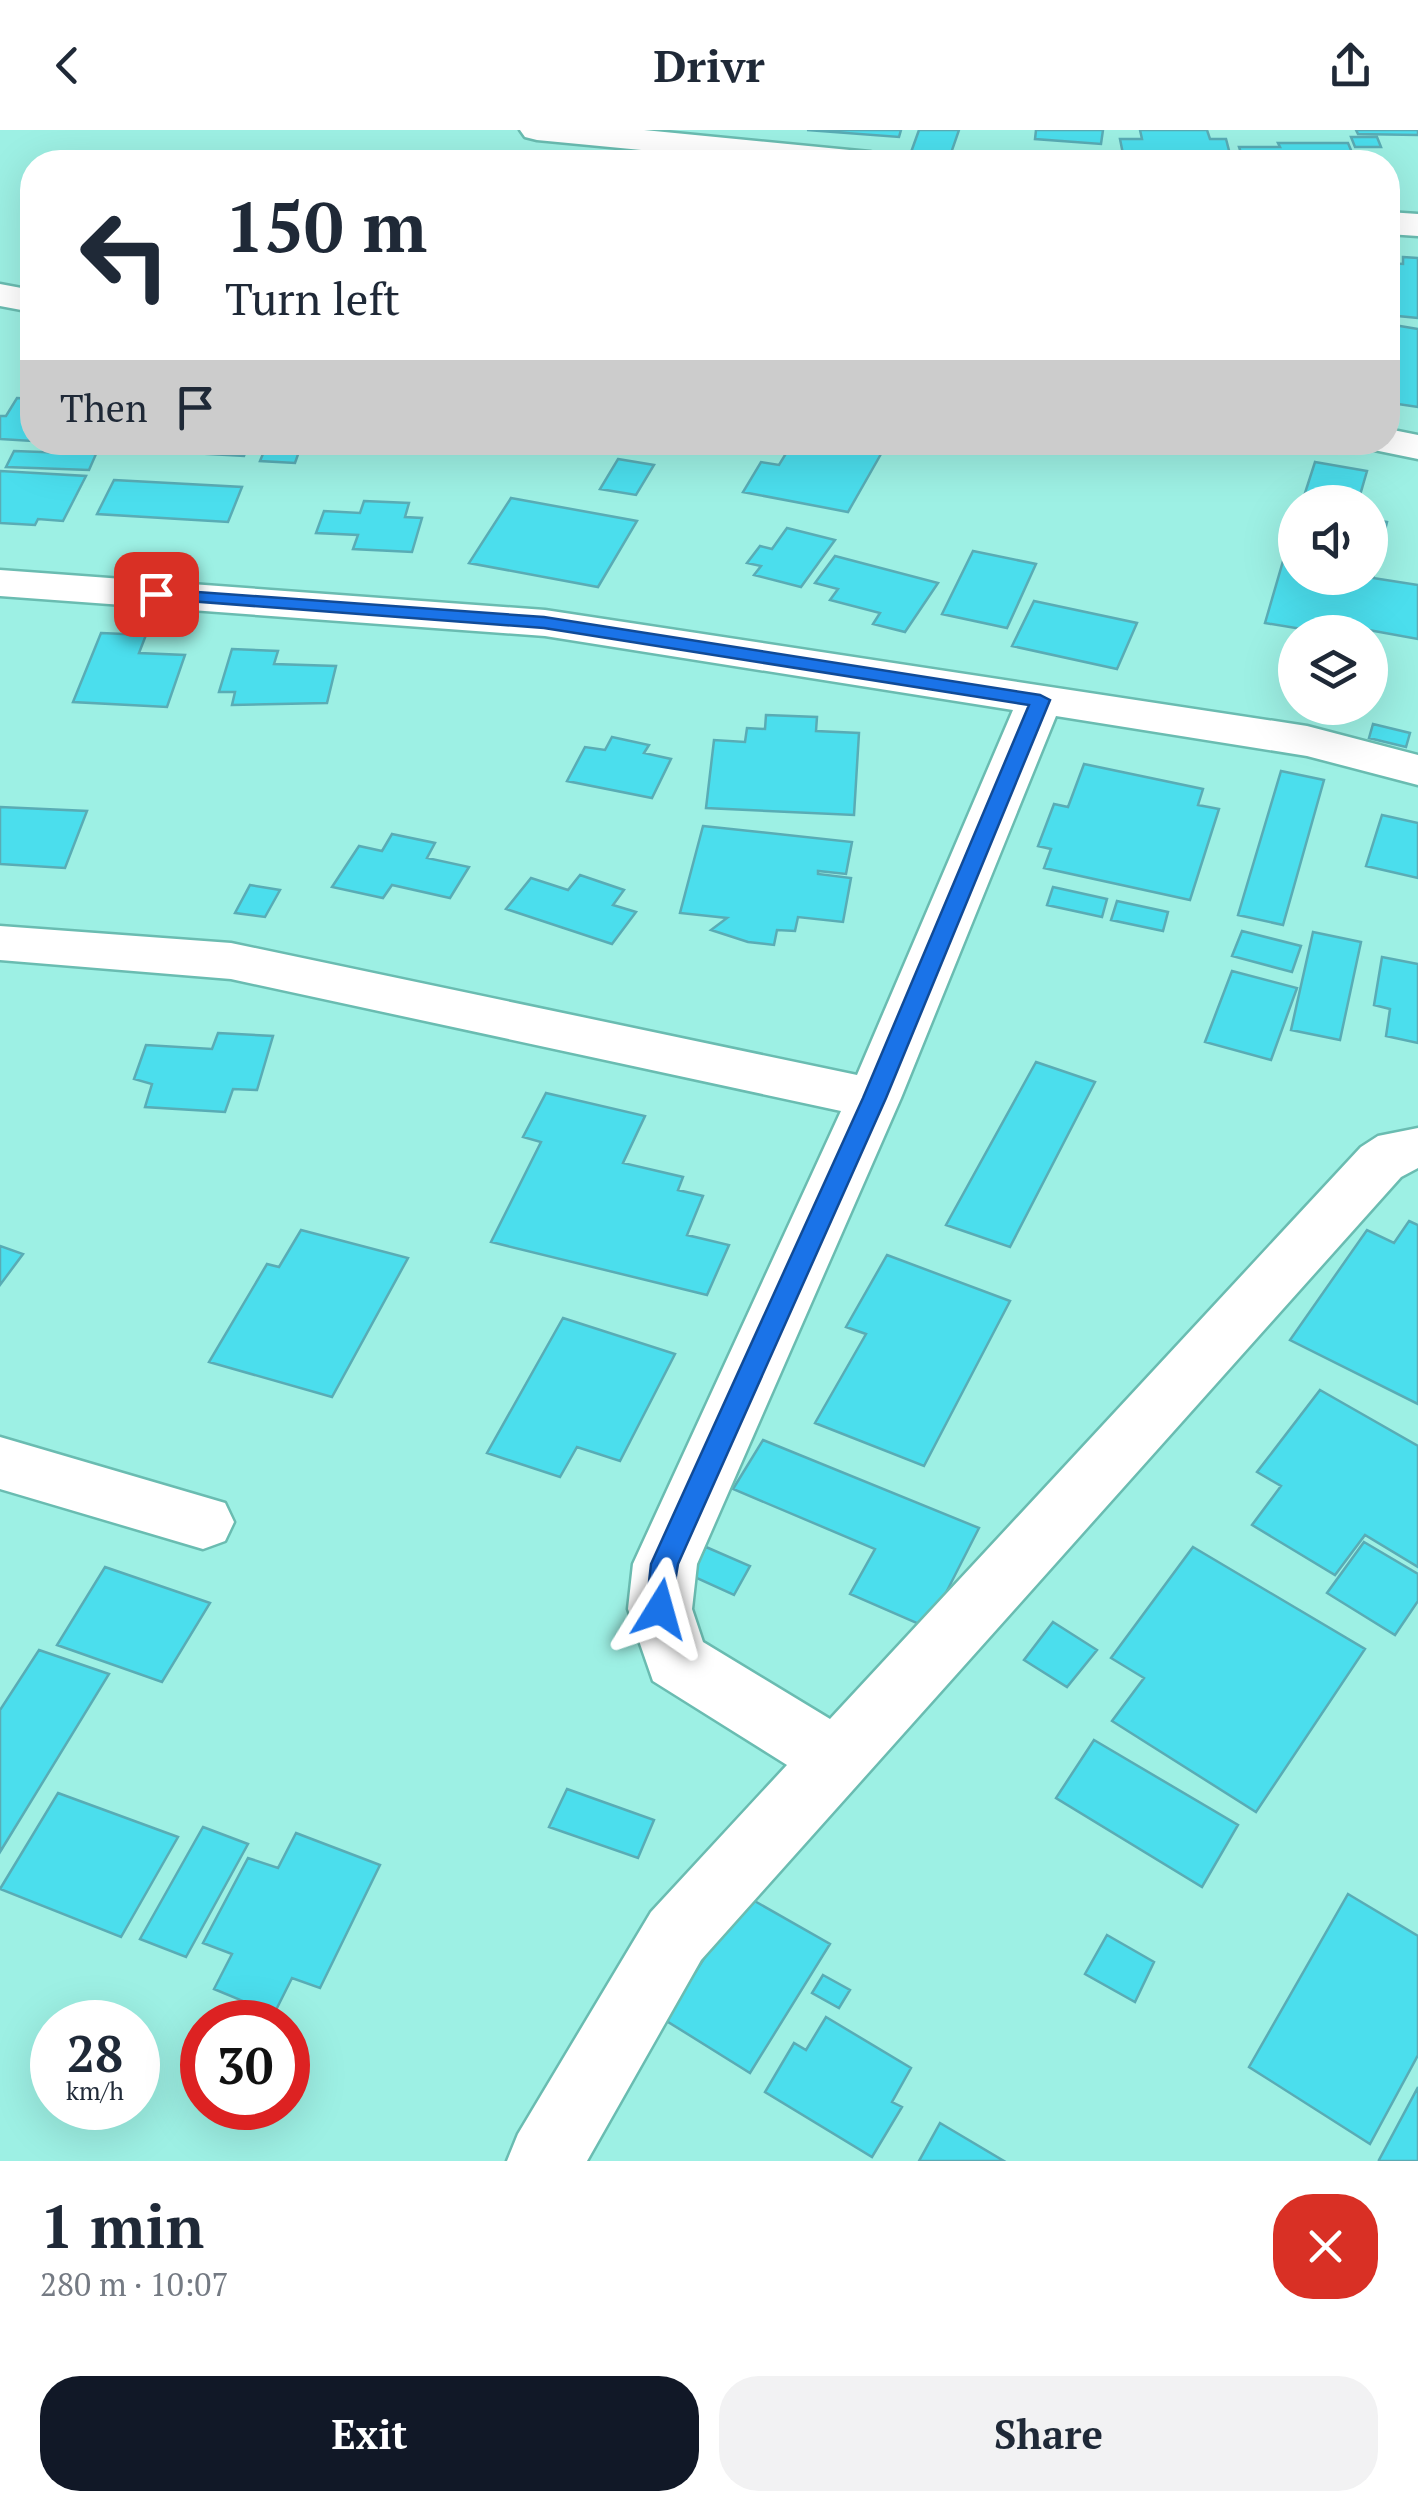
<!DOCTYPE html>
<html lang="en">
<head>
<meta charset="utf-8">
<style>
	:root { --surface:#fff; --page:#f2f2f3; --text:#1f2937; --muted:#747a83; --accent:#111827 }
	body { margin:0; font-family:"PT Serif",serif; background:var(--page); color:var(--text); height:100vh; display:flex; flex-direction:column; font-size:38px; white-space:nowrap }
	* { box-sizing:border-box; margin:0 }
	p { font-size:32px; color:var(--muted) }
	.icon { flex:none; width:55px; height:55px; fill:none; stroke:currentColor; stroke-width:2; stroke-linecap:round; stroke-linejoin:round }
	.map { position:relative; height:2031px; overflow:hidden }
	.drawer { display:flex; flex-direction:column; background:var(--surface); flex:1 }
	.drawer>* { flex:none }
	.banner { position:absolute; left:20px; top:20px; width:1380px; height:305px; border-radius:40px; box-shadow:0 10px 40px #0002; background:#fff; color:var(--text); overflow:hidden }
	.fabs { position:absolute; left:1278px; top:355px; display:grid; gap:20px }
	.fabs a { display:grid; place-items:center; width:110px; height:110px; border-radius:50%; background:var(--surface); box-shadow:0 10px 40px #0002; font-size:50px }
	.speed { position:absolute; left:30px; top:1870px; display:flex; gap:20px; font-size:50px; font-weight:700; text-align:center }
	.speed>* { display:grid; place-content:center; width:130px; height:130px; border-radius:50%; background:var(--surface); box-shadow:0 10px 40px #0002; line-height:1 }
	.speed small { font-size:25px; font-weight:400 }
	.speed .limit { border:15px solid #d22; background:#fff; color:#111 }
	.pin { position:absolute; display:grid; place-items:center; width:85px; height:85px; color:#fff; margin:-42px; border-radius:20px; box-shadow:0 5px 15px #0006 }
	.me { position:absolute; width:110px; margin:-55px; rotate:8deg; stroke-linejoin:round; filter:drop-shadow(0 0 8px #0008) }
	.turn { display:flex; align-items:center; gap:35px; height:210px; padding:0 40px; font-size:45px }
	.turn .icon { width:130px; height:130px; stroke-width:2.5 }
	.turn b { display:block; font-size:70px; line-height:85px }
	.then { display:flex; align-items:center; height:95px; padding:0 40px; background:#0003; gap:20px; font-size:38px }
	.round { display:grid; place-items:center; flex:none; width:105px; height:105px; border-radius:40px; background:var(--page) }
	.overview { display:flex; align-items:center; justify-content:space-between; height:170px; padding:0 40px }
	h1 { font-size:60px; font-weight:700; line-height:75px }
	.button { display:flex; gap:20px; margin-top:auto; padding:20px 40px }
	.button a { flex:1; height:115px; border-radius:40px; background:var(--accent); color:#fff; font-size:40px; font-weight:700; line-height:115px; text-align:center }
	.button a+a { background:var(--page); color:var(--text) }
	header { display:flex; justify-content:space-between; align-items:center; height:130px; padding:0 40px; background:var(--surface); font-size:45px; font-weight:700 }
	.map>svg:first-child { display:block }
	.building { fill:#4bdeed; stroke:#59acb5; stroke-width:2.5 }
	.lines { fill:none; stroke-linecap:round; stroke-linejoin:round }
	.minor-casing { stroke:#6abcb1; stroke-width:5 }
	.minor { fill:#fff; fill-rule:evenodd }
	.route { fill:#1a73e8; stroke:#114b97; stroke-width:2.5 }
</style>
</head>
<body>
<header><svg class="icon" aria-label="back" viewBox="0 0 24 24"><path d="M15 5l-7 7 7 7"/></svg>Drivr<svg class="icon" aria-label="share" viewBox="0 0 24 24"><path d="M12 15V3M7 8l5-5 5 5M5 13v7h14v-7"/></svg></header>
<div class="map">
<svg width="1418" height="2031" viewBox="0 0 1418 2031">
	<rect width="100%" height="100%" fill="#9df0e4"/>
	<path class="building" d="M807 0H901L899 7Z
		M919 0H959L949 29 910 25Z
		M1036 0H1103L1101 14 1035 9Z
		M1140 0H1207L1210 9H1226L1232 32 1124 29 1120 9H1142Z
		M1356 0H1418V5L1358 4Z
		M1351 7H1377L1381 17H1355Z
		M1278 13H1348L1356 32H1244L1239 17H1280Z
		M1403 127 1418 128V188L1388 185V133L1403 134Z
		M1388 194 1418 199V277L1391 273 1393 264 1388 263Z
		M17 268 32 269V311L0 309V286H6Z
		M124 312H249L244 326 121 319Z
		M793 312H855L852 318 881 324 848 382 743 362 761 332 779 335Z
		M267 314 301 316 295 333 260 331Z
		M14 321 96 324 89 340 6 337Z
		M618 329 654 335 636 365 600 359Z
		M1315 332 1367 341 1358 372 1305 363Z
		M0 341 86 346 63 391 38 389 35 395 0 393Z
		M114 350 242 357 228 392 97 384Z
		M511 368 637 391 598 457 469 433Z
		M364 371 409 373 405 387 422 388 412 422 353 419 358 405 316 403 324 381 360 383Z
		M1370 389 1387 392 1373 448 1418 455V509L1341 495 1339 502H1320L1265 493 1295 390V448H1370Z
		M787 398 835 410 801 457 754 445 761 436 747 433 760 416 772 419Z
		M973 421 1036 434 1007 498 942 484Z
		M835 426 938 453 905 502 873 494 880 483 830 470 838 459 815 453Z
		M1034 471 1137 493 1117 539 1012 516Z
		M101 503 146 505 139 523 185 525 167 577 73 572Z
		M232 519 278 521 274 534 336 536 327 573 232 575 235 562H219Z
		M766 585 817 587 816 601 859 603 854 685 706 678 714 610 745 612 747 598 765 599Z
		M1373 594 1410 603 1406 617 1369 608Z
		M612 607 649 615 644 623 671 629 652 668 567 651 585 617 605 620Z
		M1084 634 1203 659 1198 675 1219 679 1190 770 1044 738 1051 719 1038 716 1054 674 1068 677Z
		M1281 641 1324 650 1283 795 1238 785Z
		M0 677 87 681 65 738 0 734Z
		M1382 685 1418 693V748L1366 736Z
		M703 696 852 712 846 744 818 741V744L851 748 843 792 798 787 795 801 777 800 774 815 748 812 711 800 727 788 680 783Z
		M392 704 435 713 427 728 469 737 450 768 392 755 383 768 332 757 359 716 382 721Z
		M580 745 624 760 613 775 636 782 612 814 506 779 531 748 568 760Z
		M250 755 280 760 265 787 235 783Z
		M1053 757 1107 769 1102 787 1047 775Z
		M1117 771 1168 782 1163 801 1111 790Z
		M1242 801 1301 816 1292 842 1232 826Z
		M1313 802 1361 812 1340 910 1291 900Z
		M1382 827 1418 834V913L1386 906 1390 879 1374 875Z
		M1232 841 1297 858 1271 930 1205 912Z
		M218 903 273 906 257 960 233 959 225 982 145 977 152 954 134 949 146 915 212 919Z
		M1036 932 1095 952 1010 1117 946 1095Z
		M546 963 645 986 623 1033 683 1047 678 1060 703 1066 687 1105 729 1115 707 1165 491 1112 541 1012 523 1007Z
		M1409 1091 1418 1095V1274L1290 1210 1367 1100 1394 1113Z
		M301 1100 408 1128 332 1267 209 1232 267 1134 279 1137Z
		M0 1116 23 1124 0 1155Z
		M887 1125 1010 1171 924 1336 815 1293 866 1204 846 1197Z
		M563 1188 675 1224 620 1331 577 1317 560 1347 487 1323Z
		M1320 1260 1418 1316V1437L1365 1405 1335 1445 1252 1395 1281 1356 1257 1342Z
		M763 1310 979 1398 928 1498 850 1464 875 1419 733 1359Z
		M1364 1412 1418 1444V1471L1395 1505 1327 1463Z
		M706 1417 750 1436 734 1465 690 1445Z
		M1193 1417 1365 1519 1256 1682 1112 1591 1144 1548 1111 1528Z
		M105 1437 210 1473 162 1552 57 1515Z
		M1053 1492 1097 1520 1067 1557 1024 1530Z
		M39 1520 109 1544 0 1722V1580Z
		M1094 1610 1238 1695 1202 1757 1056 1668Z
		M567 1659 654 1690 638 1728 549 1697Z
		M58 1663 178 1707 121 1807 0 1759Z
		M203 1697 248 1714 186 1827 140 1809Z
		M296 1703 380 1735 320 1858 292 1848 274 1884 214 1859 232 1824 203 1813 248 1728 278 1738Z
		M1348 1764 1418 1806V1925L1370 2014 1249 1937Z
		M744 1765 830 1814 750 1943 665 1890Z
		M1107 1805 1154 1832 1135 1872 1085 1844Z
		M823 1845 850 1860 839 1878 812 1863Z
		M826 1887 911 1938 892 1972 902 1977 872 2027 765 1962 794 1913 806 1920Z
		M1418 1957V2031H1381L1379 2030Z
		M940 1993 1004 2031H919Z"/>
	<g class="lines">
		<g class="minor-casing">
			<path id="minor" d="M520 0H644L870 22 882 25 887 32H767L537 10 525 7Z
				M1388 82 1418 84V106L1388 104Z
				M0 154 32 160V182L0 176Z
				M1388 299 1418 305V329L1374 320 1369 312H1388Z
				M0 440 545 480 1307 596 1418 625V655L1307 626 1056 586 901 968 697 1434 692 1479 703 1512 830 1589 1361 1017 1378 1006 1418 998V1038L1401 1047 701 1830 587 2031H507L518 2004 651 1782 787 1635 653 1551 628 1479 633 1434 841 981 231 849 0 830V796L231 813 857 945 1013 580 545 506 0 466Z
				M0 1307 225 1373 234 1392 225 1411 203 1419 0 1359Z"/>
		</g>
		<use href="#minor" class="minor"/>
	</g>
	<path class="route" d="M156 459 544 487 1040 565 1050 570 886 968 678 1434 669 1487 660 1490 650 1487 646 1479 651 1434 863 968 1029 575 544 498 149 468 146 464Z"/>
</svg>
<div class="fabs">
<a><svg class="icon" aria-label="sound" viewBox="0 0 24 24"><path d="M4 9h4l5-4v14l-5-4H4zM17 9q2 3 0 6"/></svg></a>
<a><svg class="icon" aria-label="layers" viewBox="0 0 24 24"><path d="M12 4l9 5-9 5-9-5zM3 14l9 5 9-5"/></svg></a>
</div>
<div class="speed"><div>28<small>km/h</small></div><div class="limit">30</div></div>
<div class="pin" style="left:156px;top:464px;background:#d93025"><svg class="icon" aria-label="arrive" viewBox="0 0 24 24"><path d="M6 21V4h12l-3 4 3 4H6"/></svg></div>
<svg class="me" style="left:660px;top:1479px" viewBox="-20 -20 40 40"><path d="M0-17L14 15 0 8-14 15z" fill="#1a73e8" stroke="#fff" stroke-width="4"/></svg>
<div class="banner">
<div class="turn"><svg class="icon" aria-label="left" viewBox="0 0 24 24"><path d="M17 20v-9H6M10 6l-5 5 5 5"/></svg><div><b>150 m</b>Turn left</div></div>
<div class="then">Then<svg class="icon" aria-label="arrive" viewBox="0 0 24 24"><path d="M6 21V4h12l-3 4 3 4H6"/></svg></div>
</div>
</div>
<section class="drawer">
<div class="overview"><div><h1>1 min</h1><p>280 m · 10:07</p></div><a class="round" style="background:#d93025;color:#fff"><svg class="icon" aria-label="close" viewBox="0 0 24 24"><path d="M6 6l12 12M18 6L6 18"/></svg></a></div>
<div class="button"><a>Exit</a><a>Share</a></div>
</section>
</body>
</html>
